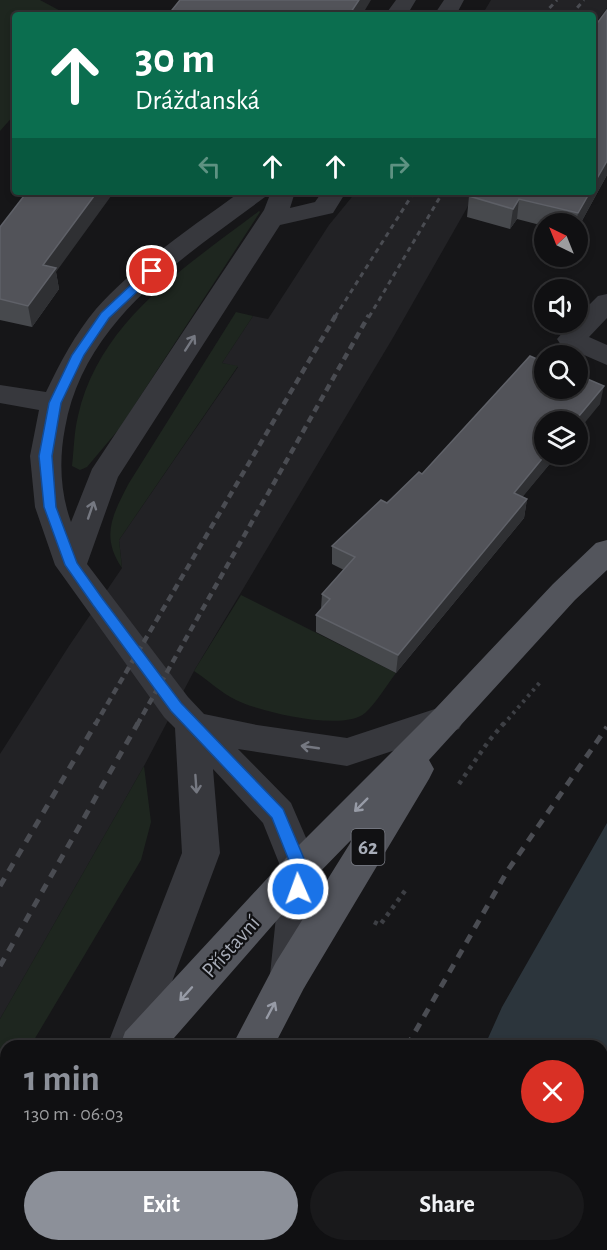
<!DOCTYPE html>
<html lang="en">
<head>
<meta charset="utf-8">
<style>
	:root { --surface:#101012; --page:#19191b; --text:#f1f3f6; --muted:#9c9d9f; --line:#303032; --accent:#8c9099 }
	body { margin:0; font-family:"Alegreya Sans",sans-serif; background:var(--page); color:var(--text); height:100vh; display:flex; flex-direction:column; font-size:22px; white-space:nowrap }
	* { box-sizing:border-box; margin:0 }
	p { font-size:20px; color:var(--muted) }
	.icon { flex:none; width:33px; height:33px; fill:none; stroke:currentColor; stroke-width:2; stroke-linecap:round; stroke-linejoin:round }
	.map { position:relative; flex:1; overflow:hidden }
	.panel { position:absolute; left:0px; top:1040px; width:608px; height:212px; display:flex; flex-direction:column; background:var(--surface); border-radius:18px 18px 0 0; box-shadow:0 3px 9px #0003,0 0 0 2px var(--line) }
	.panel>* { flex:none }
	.top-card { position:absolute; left:12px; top:12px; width:584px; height:183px; border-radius:6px; box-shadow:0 3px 9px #0003,0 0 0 2px var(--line); background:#0b6e4f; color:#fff; overflow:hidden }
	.needle { width:39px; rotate:317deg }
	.fabs { position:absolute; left:534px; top:213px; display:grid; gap:12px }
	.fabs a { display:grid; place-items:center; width:54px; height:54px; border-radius:50%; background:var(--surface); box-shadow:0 3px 9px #0003,0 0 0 2px var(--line); font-size:30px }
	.pin { position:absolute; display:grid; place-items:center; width:51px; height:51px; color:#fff; margin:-26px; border:3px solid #fff; border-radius:50%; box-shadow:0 2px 6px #0007 }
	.me { position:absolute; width:66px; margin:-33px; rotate:358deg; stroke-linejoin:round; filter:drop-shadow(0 0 4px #0008) }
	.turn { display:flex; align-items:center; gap:21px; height:126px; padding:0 24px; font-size:27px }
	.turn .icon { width:78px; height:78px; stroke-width:2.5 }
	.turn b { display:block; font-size:42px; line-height:51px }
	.lanes { display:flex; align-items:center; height:57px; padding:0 24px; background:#0003; justify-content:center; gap:30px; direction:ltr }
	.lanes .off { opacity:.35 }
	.round { display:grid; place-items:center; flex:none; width:63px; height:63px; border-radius:32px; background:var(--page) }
	.head { display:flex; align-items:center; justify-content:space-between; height:102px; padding:0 24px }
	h1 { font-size:36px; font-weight:700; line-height:45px; color:var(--accent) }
	.action { display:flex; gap:12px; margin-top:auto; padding:12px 24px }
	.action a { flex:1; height:69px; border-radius:36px; background:var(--accent); color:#fff; font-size:24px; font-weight:700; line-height:69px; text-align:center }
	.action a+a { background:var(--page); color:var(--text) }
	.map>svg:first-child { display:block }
	.built { fill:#222225 }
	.green { fill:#1e261f }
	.water { fill:#2c353c }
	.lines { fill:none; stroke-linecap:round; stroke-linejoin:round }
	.path-far1 { stroke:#3d3f44; stroke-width:4; stroke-dasharray:3 4.5; stroke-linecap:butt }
	.path { stroke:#3d3f44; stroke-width:4.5; stroke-dasharray:4 5; stroke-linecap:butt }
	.minor { fill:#37383d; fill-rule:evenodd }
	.major { fill:#53555c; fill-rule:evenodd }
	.rail-far2 { stroke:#4a4c52; stroke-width:3; stroke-dasharray:5 4.5; stroke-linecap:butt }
	.rail-far1 { stroke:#4a4c52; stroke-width:4.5; stroke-dasharray:7 5; stroke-linecap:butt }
	.rail { stroke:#4a4c52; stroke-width:5; stroke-dasharray:9 8; stroke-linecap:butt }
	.wall { fill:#47494d }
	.shaded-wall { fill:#2f3033 }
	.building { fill:#525359; stroke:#5f6168; stroke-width:1.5 }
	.oneway { stroke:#757881 }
	.oneway2 { stroke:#979ba6 }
	.route { fill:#1a73e8; stroke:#114b97; stroke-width:1.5 }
	.labels { text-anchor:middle; stroke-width:4.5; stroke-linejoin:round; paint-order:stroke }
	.shield { fill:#111113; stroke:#7b7e86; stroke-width:1.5 }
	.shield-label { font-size:21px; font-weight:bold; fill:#a8adb8 }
	.street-label { font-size:22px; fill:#a8adb8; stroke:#111113 }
</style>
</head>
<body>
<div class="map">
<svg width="607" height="1250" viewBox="0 0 607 1250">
	<rect width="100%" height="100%" fill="#161618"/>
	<path class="built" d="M491 0H607V8L593 26 592 15H482Z
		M356 192H476L394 336 194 671 144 766 0 1019V754L69 646 122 568 119 540 238 367 222 363 253 316 268 319 329 225Z"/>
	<path class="green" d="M0 0H40L68 15H15V114L0 131Z
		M259 211 260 212 119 429 87 467 80 470 72 466C74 449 74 432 78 416 99 321 187 266 259 211Z
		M236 312 253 316 222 363 238 366 119 540 122 568C100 536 113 514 129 483Z
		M241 595 396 673C386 686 377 702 365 713 344 732 260 712 236 700 221 693 208 680 194 671Z
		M144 766 151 822 141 860 31 1045 6 1046V1087L0 1097V1019Z"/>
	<path class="water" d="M607 823V1250H395L398 1245H602V1046L485 1045 502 1007Z"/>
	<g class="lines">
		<path class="path-far1" d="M503 725 542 680"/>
		<path class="path" d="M459 784 488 742 504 723
			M374 922 380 925 407 888"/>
		<path class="minor" d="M396 0H416L407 15H385Z
			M444 0H464L456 15H434Z
			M240 192H268L265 197C183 258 84 320 65 428 59 459 60 492 71 522L92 469 264 210 271 192H295L290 208 315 202 322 192H346L333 213 280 225 118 477 87 564 188 697 204 714 257 725 347 738 447 705 459 709 464 719 459 729 347 766 238 749 291 803 319 868 310 975 304 988 290 993 276 988 270 975 281 868 263 823 213 769 220 853 148 1046H107L182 853 175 728 164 717 55 565 35 507 30 456 39 410 0 403V385L46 392C60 363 75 334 96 309 137 263 191 228 240 192Z
			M607 294V318L589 337 607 345V365L561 345 557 339 572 322H578V316L598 296Z"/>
		<path class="major" d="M607 540V570L575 600 429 760 434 769 429 779 304 988 274 1046H232L276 962 354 837 313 879 167 1046H120L125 1032 287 857 435 709 553 584 596 543Z
			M6 1228V1245H40L39 1250H0L2 1229Z
			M125 1245H169L168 1250H122Z"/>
		<path class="rail-far2" d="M543 15 557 0
			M571 15 584 0
			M335 317 414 192
			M369 317 443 192"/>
		<path class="rail-far1" d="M95 725 336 315
			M137 725 369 315"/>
		<path class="rail" d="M0 886 96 723
			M0 966 138 723
			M407 1046 508 870 607 727
			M311 1250 313 1245"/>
	</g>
	<path class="wall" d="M607 10V175L578 228V224H544V226L517 219 510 229 467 217 469 196Z
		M0 227 56 272 59 289 32 327 0 320Z
		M600 404 544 454H558L522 497 527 499 524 518 396 673 316 632V615L321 609 322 594 344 570 332 564V546L422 474Z"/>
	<path class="shaded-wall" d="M359 0H371L362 15H349Z
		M607 161V175L578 228V224H576L578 213 590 192H592V187Z
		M97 192H114L56 272 59 289 32 327 28 306 43 265Z
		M519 199 517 219 510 229 513 209Z
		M604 386 600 404 578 431V422H574Z
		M546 454H558L511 511 514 493Z
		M527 499 524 518 396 673 398 655Z"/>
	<path class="building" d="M180 0H359L349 15H168Z
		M607 10V161L592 187V30Z
		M27 192H97L43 265 56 268 28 306 0 299V227Z
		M472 192H590L578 213 519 199 513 209 469 196Z
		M530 356 544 362V388H578V375L604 386 574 422H544V454H546L514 493 527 499 398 655 316 615 330 599 322 594 355 557 332 546 381 500 387 503 419 472 422 474Z"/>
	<defs><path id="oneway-shaft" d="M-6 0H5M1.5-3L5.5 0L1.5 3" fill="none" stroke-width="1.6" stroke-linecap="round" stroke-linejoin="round" transform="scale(1.5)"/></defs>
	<g class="oneway">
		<use href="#oneway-shaft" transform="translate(190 343) rotate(-57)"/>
		<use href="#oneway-shaft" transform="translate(91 510) rotate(-71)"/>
		<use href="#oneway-shaft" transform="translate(310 747) rotate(-172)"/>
		<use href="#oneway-shaft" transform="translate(196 784) rotate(86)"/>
	</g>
	<g class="oneway2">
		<use href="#oneway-shaft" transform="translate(361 805) rotate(135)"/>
		<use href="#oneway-shaft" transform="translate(186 994) rotate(132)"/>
		<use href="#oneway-shaft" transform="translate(271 1010) rotate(-62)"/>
	</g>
	<path class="route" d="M152 268 157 271 156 274 109 318 84 355 61 403 52 456 56 507 77 563 102 598 181 703 283 809 308 868 303 894 298 896 292 894 290 889 292 868 272 818 171 711 93 605 65 565 44 507 39 456 49 403 72 355 101 313 148 269Z"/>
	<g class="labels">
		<rect class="shield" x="351.5" y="829" width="33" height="36" rx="4.5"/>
		<g class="shield-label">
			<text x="368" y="854">62</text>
		</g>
		<g class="street-label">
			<text transform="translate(230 946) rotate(-48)" y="8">Přístavní</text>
		</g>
	</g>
</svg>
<div class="fabs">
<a><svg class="needle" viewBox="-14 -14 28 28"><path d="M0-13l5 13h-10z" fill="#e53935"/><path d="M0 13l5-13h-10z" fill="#9c9d9f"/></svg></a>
<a><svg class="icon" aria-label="sound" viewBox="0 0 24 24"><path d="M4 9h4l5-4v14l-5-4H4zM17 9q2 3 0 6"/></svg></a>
<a><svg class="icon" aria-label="search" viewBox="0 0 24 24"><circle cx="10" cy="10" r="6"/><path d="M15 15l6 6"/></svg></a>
<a><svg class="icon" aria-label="layers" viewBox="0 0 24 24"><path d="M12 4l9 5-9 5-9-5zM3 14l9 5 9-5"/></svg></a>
</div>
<div class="pin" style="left:152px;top:271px;background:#d93025"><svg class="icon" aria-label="arrive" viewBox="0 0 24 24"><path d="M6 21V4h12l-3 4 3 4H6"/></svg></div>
<svg class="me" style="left:298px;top:889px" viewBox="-20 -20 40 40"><circle r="17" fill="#1a73e8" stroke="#fff" stroke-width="3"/><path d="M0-11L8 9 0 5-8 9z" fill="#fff"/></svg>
<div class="top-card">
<div class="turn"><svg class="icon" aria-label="ahead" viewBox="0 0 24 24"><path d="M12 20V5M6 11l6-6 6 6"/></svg><div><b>30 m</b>Drážďanská</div></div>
<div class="lanes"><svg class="icon off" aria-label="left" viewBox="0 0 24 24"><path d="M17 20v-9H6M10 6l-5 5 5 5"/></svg><svg class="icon" aria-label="ahead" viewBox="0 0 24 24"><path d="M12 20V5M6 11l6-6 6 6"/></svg><svg class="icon" aria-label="ahead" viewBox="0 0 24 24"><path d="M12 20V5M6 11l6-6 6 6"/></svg><svg class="icon off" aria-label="right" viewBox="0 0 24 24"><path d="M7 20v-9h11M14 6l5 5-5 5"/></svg></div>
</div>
<section class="panel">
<div class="head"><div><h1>1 min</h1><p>130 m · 06:03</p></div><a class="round" style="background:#d93025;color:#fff"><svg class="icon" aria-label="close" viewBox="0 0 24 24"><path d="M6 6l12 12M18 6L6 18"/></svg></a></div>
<div class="action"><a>Exit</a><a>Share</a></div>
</section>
</div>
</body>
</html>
